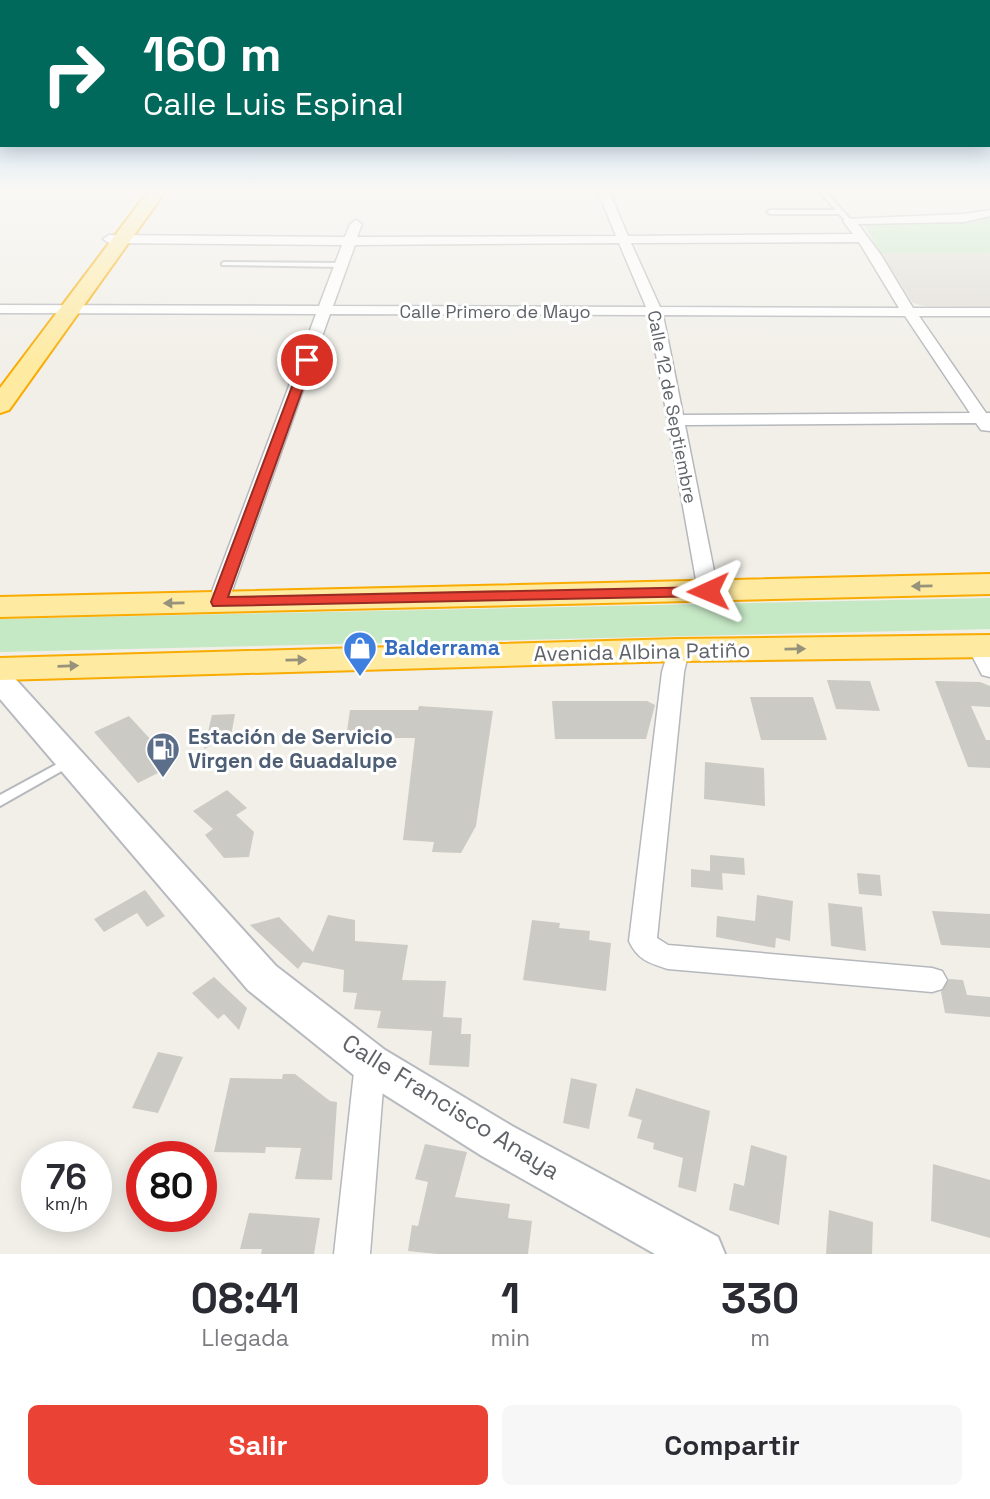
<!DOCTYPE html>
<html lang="es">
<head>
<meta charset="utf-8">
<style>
	:root { --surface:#fff; --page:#f7f7f7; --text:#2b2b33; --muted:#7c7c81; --accent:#ea4335 }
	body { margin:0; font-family:"Space Grotesk",sans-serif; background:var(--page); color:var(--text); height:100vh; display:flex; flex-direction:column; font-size:26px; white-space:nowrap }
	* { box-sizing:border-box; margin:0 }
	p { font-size:23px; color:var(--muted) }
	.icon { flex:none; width:38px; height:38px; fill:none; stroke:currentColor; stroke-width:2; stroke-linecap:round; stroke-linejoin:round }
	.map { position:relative; height:1254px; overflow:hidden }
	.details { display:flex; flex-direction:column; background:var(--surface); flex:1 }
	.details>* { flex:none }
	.guide { position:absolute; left:0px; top:0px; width:990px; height:147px; box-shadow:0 4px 18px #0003; background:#00695c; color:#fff; overflow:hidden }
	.speed { position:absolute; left:21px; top:1141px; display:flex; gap:14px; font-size:35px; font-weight:700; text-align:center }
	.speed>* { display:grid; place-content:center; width:91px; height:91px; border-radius:50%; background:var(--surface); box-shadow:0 4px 18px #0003; line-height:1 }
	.speed small { font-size:18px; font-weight:400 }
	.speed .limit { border:10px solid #d22; background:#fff; color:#111 }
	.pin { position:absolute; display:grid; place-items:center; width:60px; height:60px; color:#fff; margin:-30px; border:4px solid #fff; border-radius:50%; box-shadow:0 2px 7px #0007 }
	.me { position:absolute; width:77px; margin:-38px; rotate:269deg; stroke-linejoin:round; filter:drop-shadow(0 0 5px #0008) }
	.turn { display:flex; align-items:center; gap:24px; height:147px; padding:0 28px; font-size:32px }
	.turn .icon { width:91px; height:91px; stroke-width:2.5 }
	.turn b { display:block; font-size:49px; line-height:60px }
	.eta { display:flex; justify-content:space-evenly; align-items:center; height:119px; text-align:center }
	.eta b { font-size:42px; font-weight:700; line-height:49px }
	.primary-button { display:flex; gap:14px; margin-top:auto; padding:14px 28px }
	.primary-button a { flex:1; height:80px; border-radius:10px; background:var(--accent); color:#fff; font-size:28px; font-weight:700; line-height:80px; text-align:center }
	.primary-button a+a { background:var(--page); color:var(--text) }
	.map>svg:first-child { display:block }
	.education { fill:#e1ded6 }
	.green { fill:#c5e8c5 }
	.building { fill:#cccac5 }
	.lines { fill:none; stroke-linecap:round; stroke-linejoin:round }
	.service-casing { stroke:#b5b8bc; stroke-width:4 }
	.minor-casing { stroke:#b5b8bc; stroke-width:3 }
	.secondary-casing { stroke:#b6babf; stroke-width:4 }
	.trunk-casing { stroke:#f9ab00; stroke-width:4 }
	.service { fill:#fff; fill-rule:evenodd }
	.minor { fill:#fff; fill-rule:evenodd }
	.secondary { fill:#fff; fill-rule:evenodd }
	.trunk { fill:#feeaa1; fill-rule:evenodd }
	.oneway { fill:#97927c }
	.route { fill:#ea4335; stroke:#982c22; stroke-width:2 }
	.labels { text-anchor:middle; stroke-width:6; stroke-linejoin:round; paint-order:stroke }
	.far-street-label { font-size:18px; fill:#5f6368; stroke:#fff }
	.shop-label { font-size:21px; font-weight:bold; fill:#366cbe; stroke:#fff; text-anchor:start }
	.street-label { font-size:21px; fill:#5f6368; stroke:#fff }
	.service-label { font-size:21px; font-weight:bold; fill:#4e5e75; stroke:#fff; text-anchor:start }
	.near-street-label { font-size:24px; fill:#5f6368; stroke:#fff }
</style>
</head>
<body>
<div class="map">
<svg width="990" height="1254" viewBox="0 0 990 1254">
	<rect width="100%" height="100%" fill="#f1efe8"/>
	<path class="education" d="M881 253H990V307L925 306 913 303Z"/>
	<path class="green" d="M990 217V253H881L864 224 964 222Z
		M990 598V629L0 652V619Z"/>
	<path class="building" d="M827 680 870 681 880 711 836 709Z
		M935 681 980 682 990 686V707L971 706 986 740H990V768L968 767Z
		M750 697H813L827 740H761Z
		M552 701H647L655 705 646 739H555Z
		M419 706 493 711 476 826 461 853 432 852 434 842 403 840 415 738H346L350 710H418Z
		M235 714 231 736 204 749 212 715Z
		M129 716 174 765 138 783 94 732Z
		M705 762 764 768 765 806 704 799Z
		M227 790 247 808 236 815 254 832 249 857 224 858 205 835 213 829 193 811Z
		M710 855 744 858 745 875 722 873 723 890 691 887V869L710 871Z
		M857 873 880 875 882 896 859 894Z
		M145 890 165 916 147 927 137 913 104 932 94 919Z
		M757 895 793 901 790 941 776 938 775 948 716 937 717 916 755 921Z
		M828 903 862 907 866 951 831 946Z
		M932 911 990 914V948L941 945Z
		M328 915 355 920V941L408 945 402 980 446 981 443 1017 462 1018 461 1034H471L469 1067 429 1065 432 1031 377 1028 381 1011 354 1009 357 993 343 992 344 970 303 962 298 969 250 925 279 917 313 952Z
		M532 920 560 923 559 928 590 931 589 940 611 943 606 991 523 980Z
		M214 977 247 1008 239 1030 224 1014 218 1019 192 993Z
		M949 979 963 980 967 995 990 997V1017L945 1013 941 992Z
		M158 1052 183 1057 158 1113 132 1108Z
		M283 1074H295L330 1101 337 1102 332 1180 295 1179 301 1148 266 1147 265 1153 214 1152 230 1078 282 1079Z
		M571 1078 597 1084 589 1129 563 1123Z
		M636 1088 710 1111 696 1192 678 1187 683 1158 653 1149 654 1143 637 1138 642 1120 628 1116Z
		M425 1144 467 1152 455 1197 510 1204 508 1218 532 1221 528 1254H437L408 1251 412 1225 418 1226 428 1182 415 1179Z
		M751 1145 787 1156 779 1225 729 1210 734 1183 744 1186Z
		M933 1164 990 1180V1238L931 1221Z
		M829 1210 873 1222 872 1254H826Z
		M249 1213 320 1218 314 1254H261L262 1249H240Z"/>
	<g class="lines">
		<g class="service-casing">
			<path id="service" d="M817 189H823L851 220V222H847L839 214H770L767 212 770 210H836Z
				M224 262 343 263 346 265 343 267 222 265V263Z
				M70 757 74 758 76 761 74 764 0 806V795Z"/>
		</g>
		<g class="minor-casing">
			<path id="minor" d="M597 189H608L628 236 853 234 843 221 845 219 964 214 990 210V216L964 222 858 224 881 255 913 308H990V316H919L986 413H990V431L981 430 976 423 685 425 718 591 715 595H701L698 591 649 315 330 314 228 602 225 606H211L208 602 316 314 0 313V305L319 306 342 245 109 243 103 239 109 235 345 237 350 224 356 220 362 224 357 237 616 236ZM859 242 899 308 660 307 631 243ZM619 243 646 307 333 306 355 245ZM663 315 905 316 970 413 683 415Z
				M978 639 986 641 990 649V677L982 675 967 646 970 641Z
				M678 643 686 645 689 650 684 672 657 938 668 945 932 968 942 971 947 980 942 989 932 992 668 969C649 963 638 960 629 941L662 672 670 645Z
				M370 1049 381 1053 385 1063 370 1254H334L355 1063 359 1053Z"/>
		</g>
		<g class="secondary-casing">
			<path id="secondary" d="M0 670 10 673 276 966 385 1050 512 1126 718 1237 725 1254H655L482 1156 355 1076 248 990 0 699Z"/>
		</g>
		<g class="trunk-casing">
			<path id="trunk" d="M150 189H167L9 410 0 413V388Z
				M990 574V594L0 617V597Z
				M990 635V657L678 661 0 680V658L678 639Z"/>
		</g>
		<use href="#service" class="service"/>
		<use href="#minor" class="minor"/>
		<use href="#secondary" class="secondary"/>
		<use href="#trunk" class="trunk"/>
	</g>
	<defs><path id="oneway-solid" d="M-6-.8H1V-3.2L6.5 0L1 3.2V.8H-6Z" transform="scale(1.75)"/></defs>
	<g class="oneway">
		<use href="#oneway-solid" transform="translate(922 586) rotate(179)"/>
		<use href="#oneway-solid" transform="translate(174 603) rotate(179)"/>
		<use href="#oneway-solid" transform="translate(795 649) rotate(-1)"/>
		<use href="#oneway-solid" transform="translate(296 660) rotate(-1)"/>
		<use href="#oneway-solid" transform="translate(68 666) rotate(-2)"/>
	</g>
	<linearGradient id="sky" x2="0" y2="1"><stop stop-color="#8fc3f1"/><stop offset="0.52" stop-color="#f9f8f5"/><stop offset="1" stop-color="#f9f8f5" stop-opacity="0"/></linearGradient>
	<rect width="990" height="365" fill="url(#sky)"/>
	<path class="route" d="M307 357 313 360 228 597 708 587 716 591 708 596 213 606 211 602 302 360Z"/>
	<defs>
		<g id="shop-pin" transform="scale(1.75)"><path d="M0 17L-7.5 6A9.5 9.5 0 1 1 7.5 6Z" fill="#3f7fe0" stroke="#fff"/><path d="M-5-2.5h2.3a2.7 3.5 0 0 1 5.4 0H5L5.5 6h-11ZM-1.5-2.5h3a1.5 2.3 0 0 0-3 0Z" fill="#fff"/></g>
		<g id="fuel-pin" transform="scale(1.75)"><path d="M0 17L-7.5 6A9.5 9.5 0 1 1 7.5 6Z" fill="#5c6f8a" stroke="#fff"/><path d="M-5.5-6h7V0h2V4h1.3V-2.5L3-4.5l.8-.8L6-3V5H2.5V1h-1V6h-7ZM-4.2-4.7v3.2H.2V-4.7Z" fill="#fff"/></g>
	</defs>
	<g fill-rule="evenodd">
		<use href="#shop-pin" x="360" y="648"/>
		<use href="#fuel-pin" x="163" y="749"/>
	</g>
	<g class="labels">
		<g class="far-street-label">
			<text x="495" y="318">Calle Primero de Mayo</text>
			<text transform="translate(672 407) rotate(79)" y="6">Calle 12 de Septiembre</text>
		</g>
		<g class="shop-label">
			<text x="384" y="655">Balderrama</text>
		</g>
		<g class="street-label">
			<text transform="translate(642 652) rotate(-1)" y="7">Avenida Albina Patiño</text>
		</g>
		<g class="service-label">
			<text x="188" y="744">Estación de Servicio<tspan x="188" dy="24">Virgen de Guadalupe</tspan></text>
		</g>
		<g class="near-street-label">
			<text transform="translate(451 1107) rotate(32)" y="8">Calle Francisco Anaya</text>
		</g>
	</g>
</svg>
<div class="speed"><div>76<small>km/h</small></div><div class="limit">80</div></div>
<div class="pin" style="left:307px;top:360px;background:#d93025"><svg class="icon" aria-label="arrive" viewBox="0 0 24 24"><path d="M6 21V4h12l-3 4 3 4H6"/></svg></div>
<svg class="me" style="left:708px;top:591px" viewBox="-20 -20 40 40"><path d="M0-17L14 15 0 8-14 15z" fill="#ea4335" stroke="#fff" stroke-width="4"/></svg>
<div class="guide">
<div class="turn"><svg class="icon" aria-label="right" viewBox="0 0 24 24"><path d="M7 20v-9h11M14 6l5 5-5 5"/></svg><div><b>160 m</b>Calle Luis Espinal</div></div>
</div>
</div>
<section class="details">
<div class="eta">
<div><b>08:41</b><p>Llegada</p></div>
<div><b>1</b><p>min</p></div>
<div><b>330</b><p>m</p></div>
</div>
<div class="primary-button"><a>Salir</a><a>Compartir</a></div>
</section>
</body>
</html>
